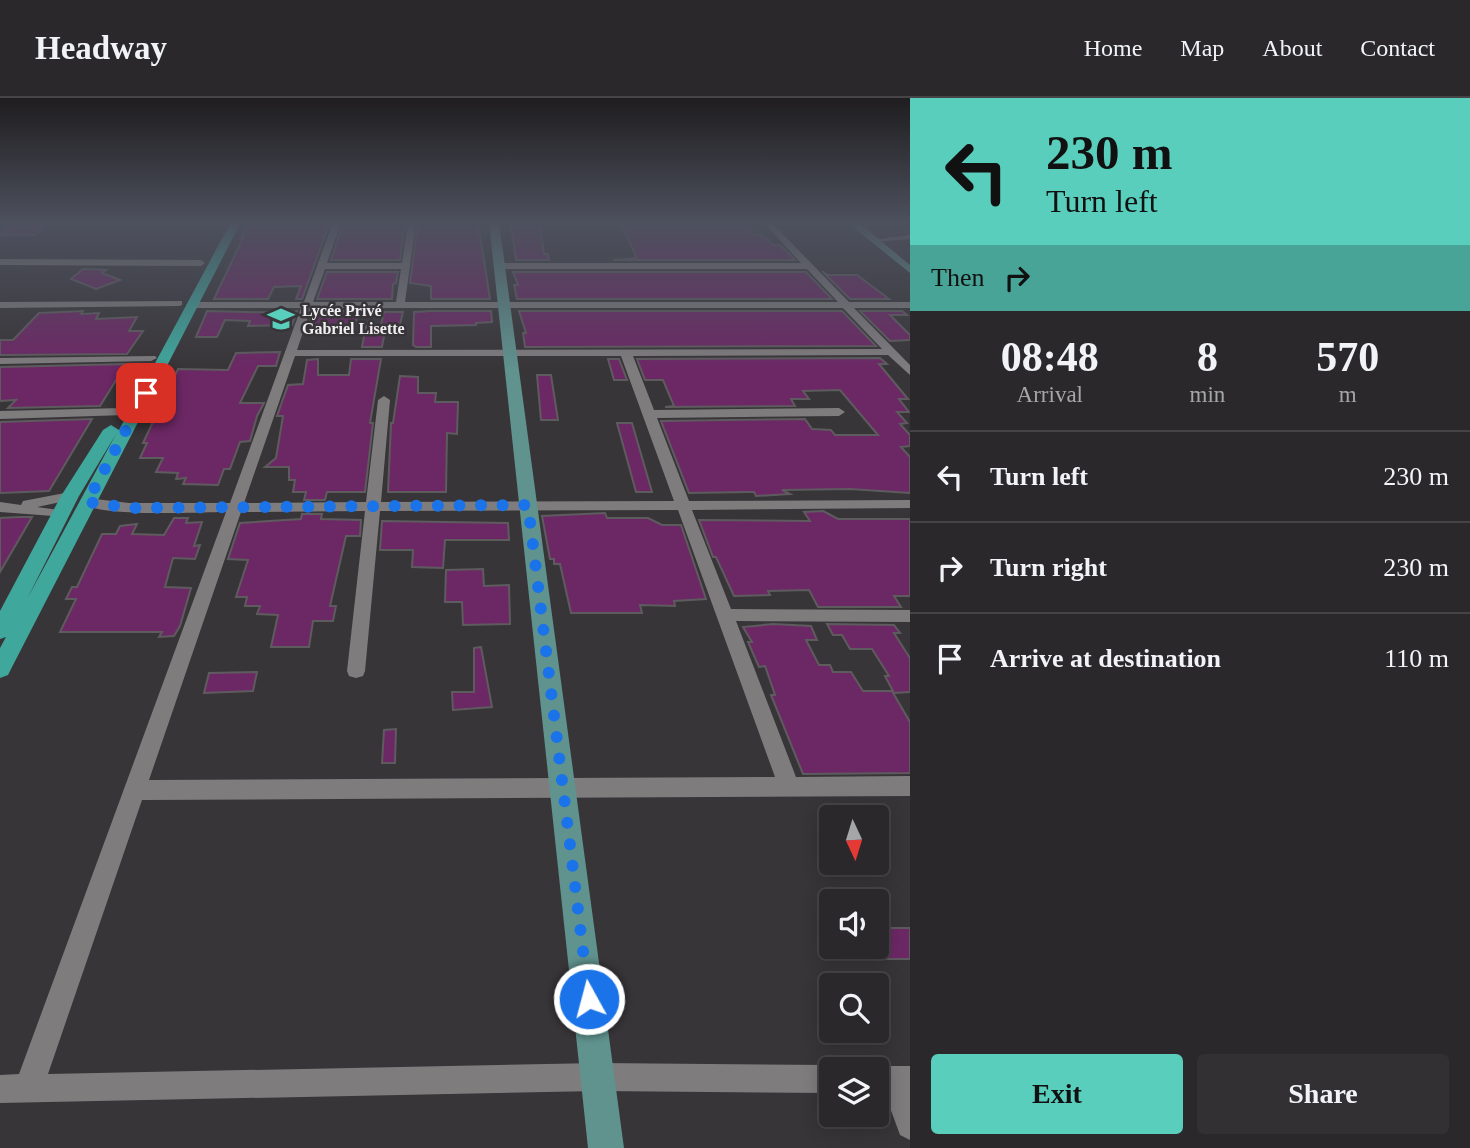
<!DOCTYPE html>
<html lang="en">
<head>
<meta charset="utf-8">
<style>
	:root { --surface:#2a282a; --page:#323032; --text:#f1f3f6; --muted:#a5a6a8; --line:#464447; --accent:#5acebd }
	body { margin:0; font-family:Georgia,serif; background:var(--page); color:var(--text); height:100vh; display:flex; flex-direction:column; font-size:26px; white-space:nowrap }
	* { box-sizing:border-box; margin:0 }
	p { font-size:23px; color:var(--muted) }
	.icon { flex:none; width:38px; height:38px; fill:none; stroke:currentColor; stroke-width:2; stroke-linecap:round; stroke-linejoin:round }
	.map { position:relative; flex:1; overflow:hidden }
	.panel { display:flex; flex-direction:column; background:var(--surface); width:560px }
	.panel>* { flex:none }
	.hud { background:#5acebd; color:#111; overflow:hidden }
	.needle { width:46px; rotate:176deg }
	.fabs { position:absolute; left:819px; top:707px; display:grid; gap:14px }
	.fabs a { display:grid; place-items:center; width:70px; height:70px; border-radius:7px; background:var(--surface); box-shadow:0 4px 18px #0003,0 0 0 2px var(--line); font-size:35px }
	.pin { position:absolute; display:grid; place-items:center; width:60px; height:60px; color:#fff; margin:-30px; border-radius:14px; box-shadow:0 4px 10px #0006 }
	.me { position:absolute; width:77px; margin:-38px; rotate:353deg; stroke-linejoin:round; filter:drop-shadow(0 0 5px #0008) }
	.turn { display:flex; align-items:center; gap:24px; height:147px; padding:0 21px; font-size:32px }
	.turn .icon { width:91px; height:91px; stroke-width:2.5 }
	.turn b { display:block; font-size:49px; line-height:60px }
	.then { display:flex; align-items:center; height:66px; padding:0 21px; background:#0003; gap:14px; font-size:26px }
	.eta { display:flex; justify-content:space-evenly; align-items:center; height:119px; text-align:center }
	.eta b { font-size:42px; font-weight:700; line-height:49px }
	.button { display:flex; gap:14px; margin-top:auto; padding:14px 21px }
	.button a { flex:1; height:80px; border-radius:7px; background:var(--accent); color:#111; font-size:28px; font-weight:700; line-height:80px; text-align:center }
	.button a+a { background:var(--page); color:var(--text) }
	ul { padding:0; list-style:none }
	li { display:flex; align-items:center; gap:21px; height:91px; padding:0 21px; border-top:2px solid var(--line) }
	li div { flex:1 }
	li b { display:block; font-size:26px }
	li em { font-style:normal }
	header { display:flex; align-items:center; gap:42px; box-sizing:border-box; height:98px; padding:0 35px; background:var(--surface); border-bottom:2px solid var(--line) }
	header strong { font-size:33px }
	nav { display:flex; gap:38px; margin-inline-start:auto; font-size:24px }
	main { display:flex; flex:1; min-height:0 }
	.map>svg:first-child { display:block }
	.building { fill:#6c2865; stroke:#5e5b5e; stroke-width:2 }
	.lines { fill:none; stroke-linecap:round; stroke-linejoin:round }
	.street { fill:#7f7c7e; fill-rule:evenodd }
	.secondary { fill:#60928e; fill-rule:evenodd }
	.primary { fill:#40a79d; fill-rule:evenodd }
	.route { stroke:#1a73e8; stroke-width:12; stroke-dasharray:0 21.6 }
	.labels { text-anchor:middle; stroke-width:5; stroke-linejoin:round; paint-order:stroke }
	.far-poi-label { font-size:16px; font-weight:bold; fill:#f2f0f2; stroke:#383538; text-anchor:start }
</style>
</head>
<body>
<header>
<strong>Headway</strong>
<nav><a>Home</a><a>Map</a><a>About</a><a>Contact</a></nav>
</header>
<main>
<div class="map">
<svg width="910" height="1050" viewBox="0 0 910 1050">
	<rect width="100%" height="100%" fill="#383538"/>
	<path class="building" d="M16 124H49L35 137H1Z
		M252 124H330L302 201H296L301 188 274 189 268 201H214L243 140H240Z
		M361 124H405L400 162H331L342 128H360Z
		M418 124H478L490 201H431V188L410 185Z
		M510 124H540L544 156H548L549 162H516Z
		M620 124H702L748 128 754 137H762L773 147H780L795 162H613L637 160Z
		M83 171 106 172 102 175 120 182 96 191 71 181Z
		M822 173 828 177H857L889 201H850Z
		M327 174H398L396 185 393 186 392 201H317Z
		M513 174H806L832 201H517L514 187H518Z
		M83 213 81 216 99 215 96 221 137 219 129 233H143L127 256 0 257V242H13L39 215Z
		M207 213 291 215 297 213 292 227 248 228 250 223 225 222 217 239H196Z
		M313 213H358L354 234 305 236Z
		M432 213H491L492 224 476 225V227L431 228V249H416L413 247 414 214Z
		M519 213H842L876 248 525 249 523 235H526Z
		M860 213H902L907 217H890L910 237V242L890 243Z
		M384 214H403L399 230 386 228 382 249H362L366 228H386L381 227Z
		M280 254 276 268H258L240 305H264L257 318 250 343 240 344 230 371H224L218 387 183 386 186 380 176 381 178 375 156 374 163 360H140L147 345H143L178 271 228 272 236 255Z
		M880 260 887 266H879L908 301H899L909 314H897L907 325 900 326 910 337V348L901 349 910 359V395L850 391 782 392 790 396 756 398 754 394H748L689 395 661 323 805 321 812 331 831 332 835 337H878L840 292 803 293 809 301H791L795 308 665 309 674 308 663 282H645L637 261Z
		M318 261V277H349L351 261H381L370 325H373L365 394H327L325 402H304L306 394H293L295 382H289V369H265L276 360 283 318H277L288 287 303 286 307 262Z
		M608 261H619L627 282H614Z
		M126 266 100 308 8 310 16 302 0 303V269Z
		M537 277H551L558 322H541Z
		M400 278 418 279V295H436L435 304H458L457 336 447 335 446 394H388L391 325H393Z
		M92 321 49 393 0 395V324Z
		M617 325H632L652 394H636Z
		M823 413 838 421H910V498H894L901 509H818L809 492 768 493 770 497 734 498 716 459H713L699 422 810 423 804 414Z
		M605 415 607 420H648L662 427H681L706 501 674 503 675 508 640 507 642 515H571L560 466H554V461H550L542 418Z
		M302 416H322L321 421 361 422 360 438H346L330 508H336L333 523H313L309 549H271L278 517 257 516 260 508H245L247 499H236L248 462 228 461 240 425 301 421Z
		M20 419H32L0 474V420Z
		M174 420H188L186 425 202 424 194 448 200 447 195 461 173 460 165 489 191 490 180 528 174 538 159 539 162 534H60L76 501H66L72 489H77L102 436H116L120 428 137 426 132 436 164 437Z
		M382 423 508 425 509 442H445L443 470 412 469 413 452H380Z
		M483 471 484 488 509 487 510 526 463 527 462 504H445L446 472Z
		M773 526 811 528 817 542H806L819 567H830L833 574H851L863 593H892L910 624V675L803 676 771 597H775L765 568 759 569 755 560 748 544H752L743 529Z
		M827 526 894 527 900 535H894L910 560V594L894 595 885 578H889L872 551H850L842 537H833Z
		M481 549 492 609 453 612 452 594H474V550Z
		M257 574 253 593 204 595 209 575Z
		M396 631 395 665H382L384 632Z
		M877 830H910V861H865L861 849H877Z"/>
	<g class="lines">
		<path class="street" d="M333 124H341L327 165H402L408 124H416L405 204H838L807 171H500L496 168 500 165H801L763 124H771L849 204H910V210H854L910 267V277L888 257 633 258 654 312 839 310 845 314 839 318 657 320 689 403 910 402V410L692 412 731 511 910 512V524L736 523 796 679 910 678V698L142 702 48 976 598 965 831 967 841 971H831V995L598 993 0 1005V977L19 976 226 414C199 414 97 420 80 404L87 400 129 405H230L301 210H191L186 207 191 204H304ZM325 171H401L396 204H313ZM311 210H843L882 251 297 252ZM295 258H621L674 403 381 404 390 302 384 298 378 302 366 404 244 405ZM678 412 775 679 149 682 241 414 365 413 347 573 349 578 356 580 363 578 365 573 380 413Z
			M910 137V141L874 144 870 142Z
			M0 161 201 162 205 165 201 168 0 167Z
			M182 203V207L179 208 0 210V204Z
			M155 258 157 260 151 263 0 266V260Z
			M122 310 126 311V317L0 321V313Z
			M70 394 75 395 77 398 75 401 37 409 66 413 68 416 66 419 0 414V404L21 407 23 403Z
			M877 968H910V1042L900 1037 885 996H877V971H869Z"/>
		<path class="secondary" d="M489 124H499L624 1050H588Z
			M847 124H858L910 167V175Z"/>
		<path class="primary" d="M231 124H241L11 571 8 577 0 580V550L6 539 0 541V513L61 398 103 332 111 327 119 332ZM116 336 27 501 79 398Z"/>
	</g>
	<linearGradient id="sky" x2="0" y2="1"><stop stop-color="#1f1d1f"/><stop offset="0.46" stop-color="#4d515e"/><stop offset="1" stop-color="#4d515e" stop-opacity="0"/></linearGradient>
	<rect width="910" height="271" fill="url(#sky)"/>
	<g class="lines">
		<path class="route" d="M146 295 87 404 129 410 528 407 589 901"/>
	</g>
	<defs>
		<g id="school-bare" transform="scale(2.1)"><path d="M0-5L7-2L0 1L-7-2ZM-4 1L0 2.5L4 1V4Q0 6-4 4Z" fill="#5acebd" stroke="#383538" stroke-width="2.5" paint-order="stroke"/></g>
	</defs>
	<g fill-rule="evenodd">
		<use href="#school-bare" x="281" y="221"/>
	</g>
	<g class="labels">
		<g class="far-poi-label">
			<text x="302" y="218">Lycée Privé<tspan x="302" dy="18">Gabriel Lisette</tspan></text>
		</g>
	</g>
</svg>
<div class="fabs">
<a><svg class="needle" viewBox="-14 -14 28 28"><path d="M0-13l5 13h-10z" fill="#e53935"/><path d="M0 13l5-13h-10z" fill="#a5a6a8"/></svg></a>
<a><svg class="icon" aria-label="sound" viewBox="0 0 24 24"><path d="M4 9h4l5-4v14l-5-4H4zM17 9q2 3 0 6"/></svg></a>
<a><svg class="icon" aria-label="search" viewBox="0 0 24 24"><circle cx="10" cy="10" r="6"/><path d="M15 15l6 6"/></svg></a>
<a><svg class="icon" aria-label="layers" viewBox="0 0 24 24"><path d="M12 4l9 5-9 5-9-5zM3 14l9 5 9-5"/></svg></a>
</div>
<div class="pin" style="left:146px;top:295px;background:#d93025"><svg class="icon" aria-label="arrive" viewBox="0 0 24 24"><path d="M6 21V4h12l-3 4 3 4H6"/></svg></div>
<svg class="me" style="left:589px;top:901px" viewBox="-20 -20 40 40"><circle r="17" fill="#1a73e8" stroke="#fff" stroke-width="3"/><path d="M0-11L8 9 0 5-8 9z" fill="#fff"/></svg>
</div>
<section class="panel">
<div class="hud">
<div class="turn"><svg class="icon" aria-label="left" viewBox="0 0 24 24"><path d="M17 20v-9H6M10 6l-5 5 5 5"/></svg><div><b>230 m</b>Turn left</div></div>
<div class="then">Then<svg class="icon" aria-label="right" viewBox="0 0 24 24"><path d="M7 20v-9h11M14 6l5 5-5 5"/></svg></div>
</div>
<div class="eta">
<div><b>08:48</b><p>Arrival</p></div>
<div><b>8</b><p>min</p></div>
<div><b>570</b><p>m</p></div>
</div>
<ul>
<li><svg class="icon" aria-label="left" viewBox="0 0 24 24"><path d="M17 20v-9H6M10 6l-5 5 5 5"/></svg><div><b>Turn left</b></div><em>230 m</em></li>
<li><svg class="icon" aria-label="right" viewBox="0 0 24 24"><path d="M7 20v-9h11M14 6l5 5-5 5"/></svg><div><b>Turn right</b></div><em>230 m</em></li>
<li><svg class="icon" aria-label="arrive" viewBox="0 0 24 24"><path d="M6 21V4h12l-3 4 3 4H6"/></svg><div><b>Arrive at destination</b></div><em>110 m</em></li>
</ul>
<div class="button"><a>Exit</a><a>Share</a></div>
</section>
</main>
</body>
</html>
